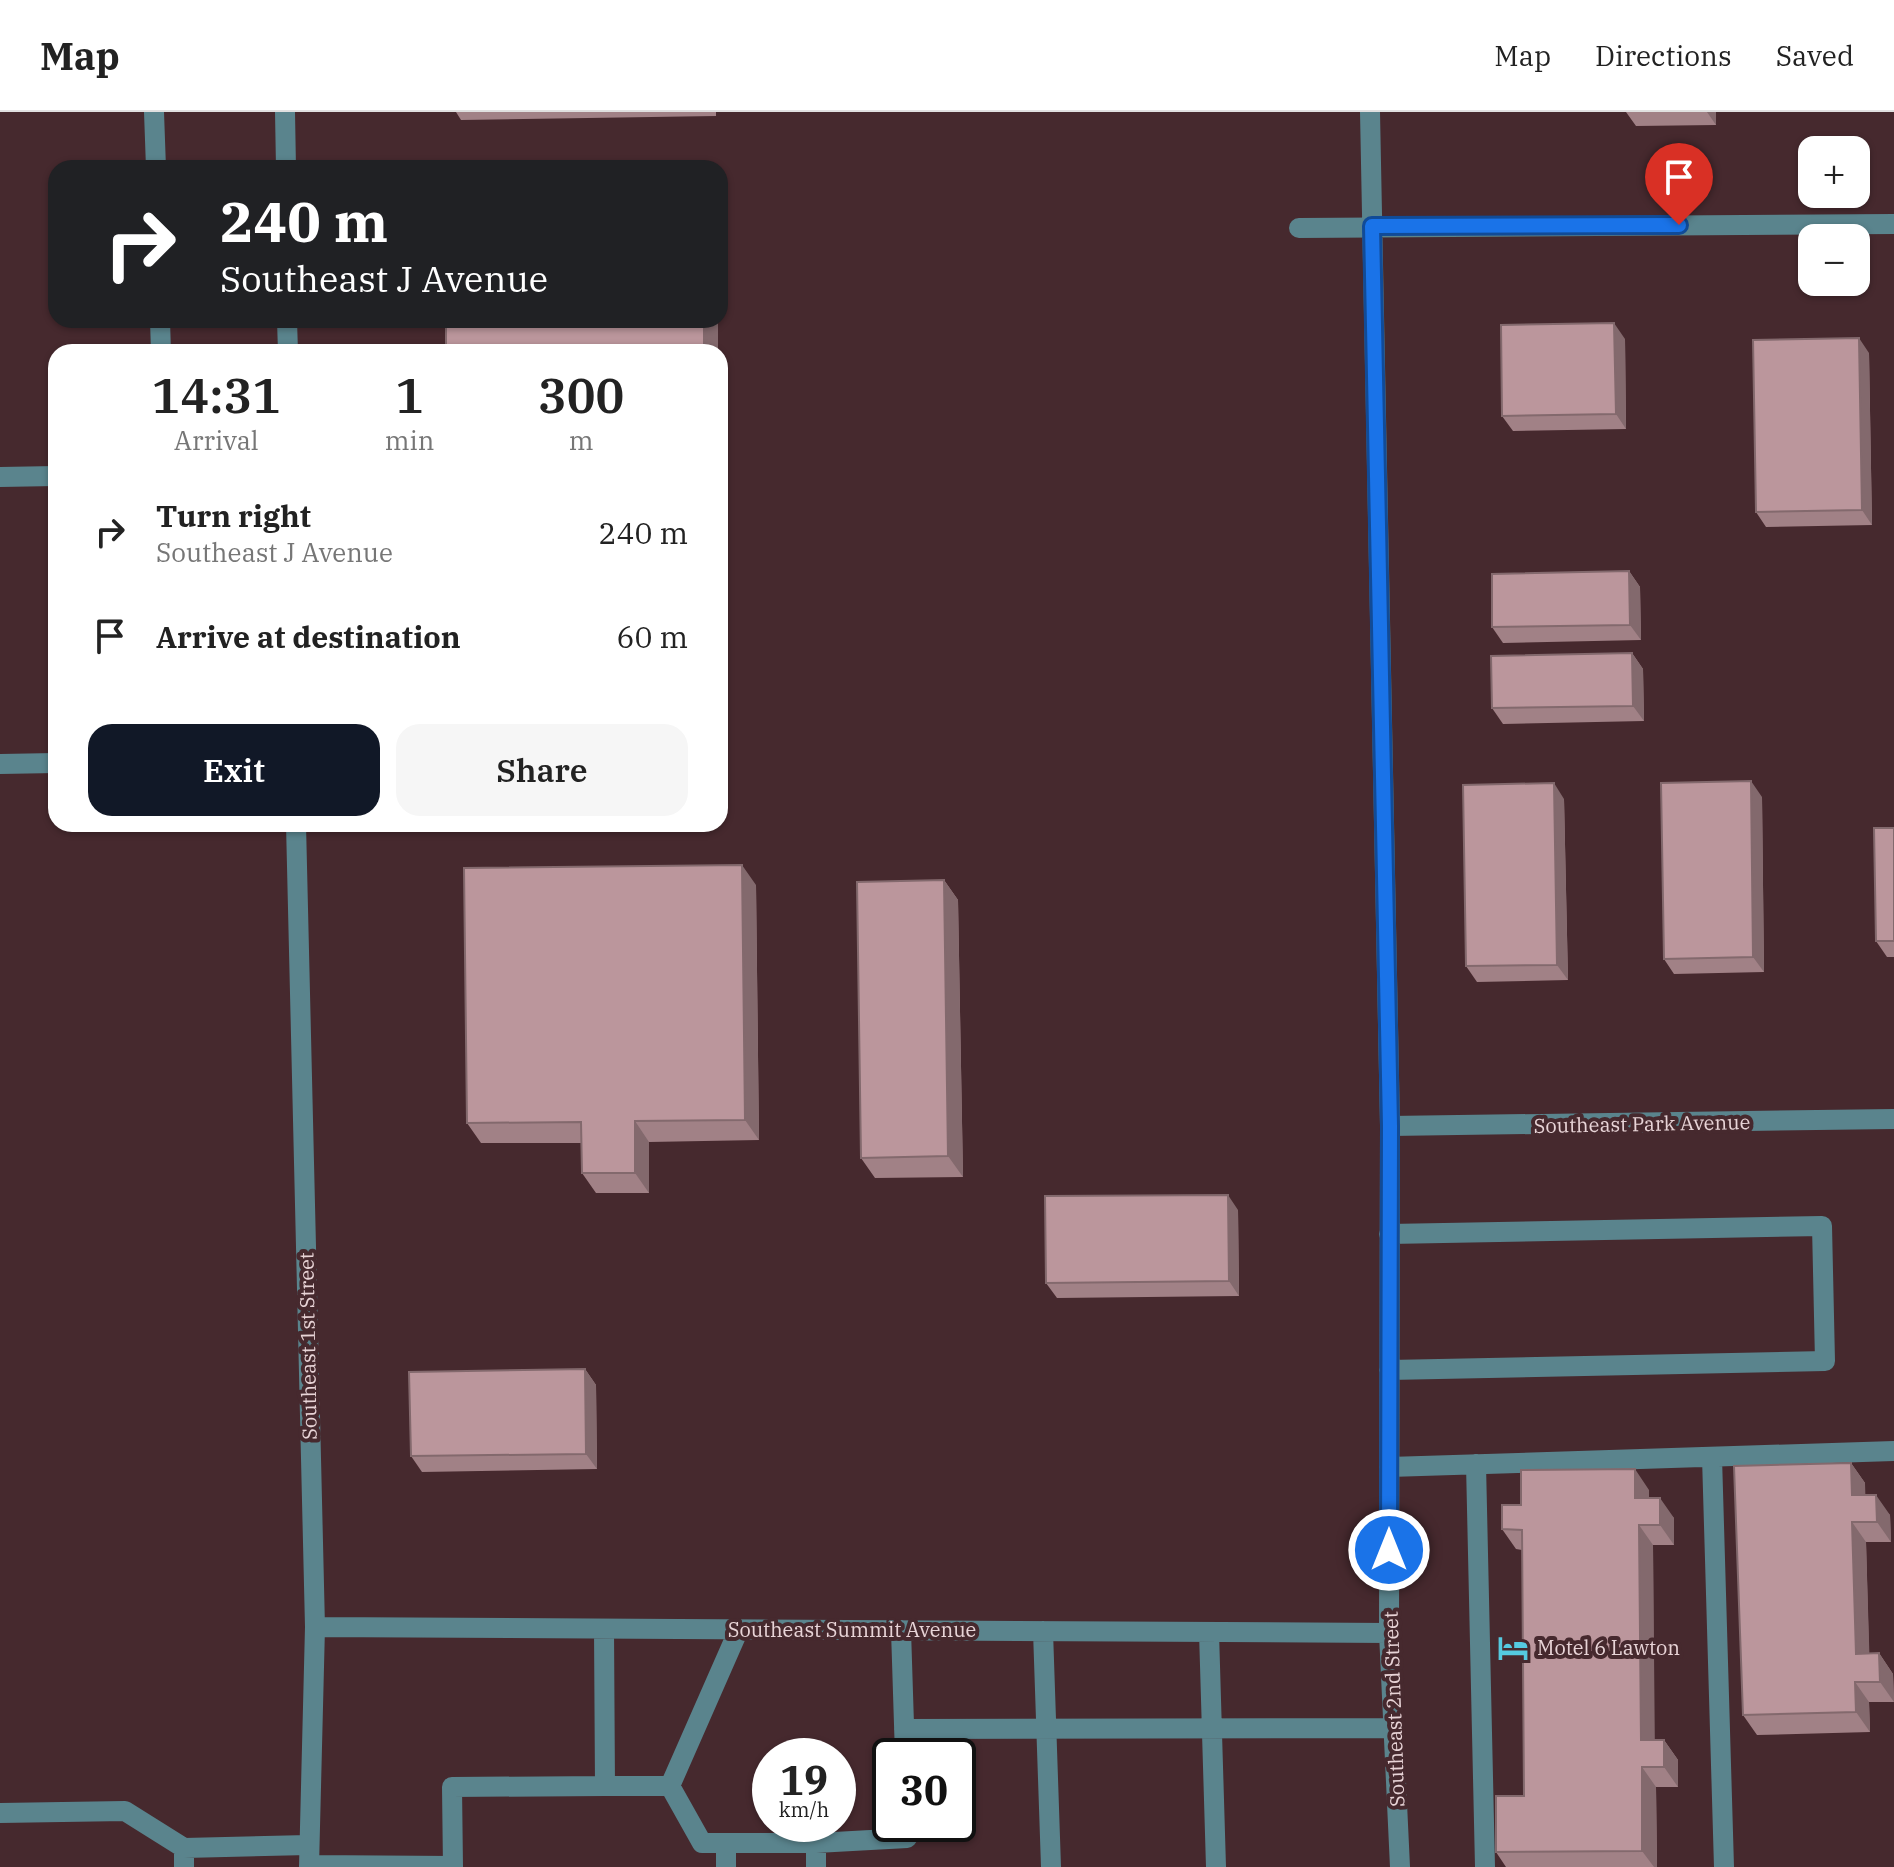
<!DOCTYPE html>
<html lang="en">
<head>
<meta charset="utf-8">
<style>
	:root { --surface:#fff; --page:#f6f6f6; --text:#222; --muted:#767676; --line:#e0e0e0; --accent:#111827 }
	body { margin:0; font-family:"IBM Plex Serif",serif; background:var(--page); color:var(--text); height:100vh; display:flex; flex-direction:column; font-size:30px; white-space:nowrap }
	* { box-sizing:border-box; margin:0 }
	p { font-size:26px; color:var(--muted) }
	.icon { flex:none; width:44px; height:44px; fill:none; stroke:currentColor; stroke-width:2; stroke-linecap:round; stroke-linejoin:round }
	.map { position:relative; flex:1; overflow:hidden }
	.drawer { position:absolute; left:48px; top:232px; width:680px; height:488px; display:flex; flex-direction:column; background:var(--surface); border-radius:24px; box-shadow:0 2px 6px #0004 }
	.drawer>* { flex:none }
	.hud { position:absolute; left:48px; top:48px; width:680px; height:168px; border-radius:24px; box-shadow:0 2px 6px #0004; background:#202124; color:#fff; overflow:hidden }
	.fabs { position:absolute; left:1798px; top:24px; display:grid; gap:16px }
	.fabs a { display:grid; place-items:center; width:72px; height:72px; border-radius:16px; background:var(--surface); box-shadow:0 2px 6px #0004; font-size:40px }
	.speed { position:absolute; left:752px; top:1626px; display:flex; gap:16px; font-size:40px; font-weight:700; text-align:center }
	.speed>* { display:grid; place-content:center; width:104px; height:104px; border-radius:50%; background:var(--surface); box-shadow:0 2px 6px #0004; line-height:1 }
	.speed small { font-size:20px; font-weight:400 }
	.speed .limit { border:4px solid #111; border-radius:12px; background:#fff; color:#111 }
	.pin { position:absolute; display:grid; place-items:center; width:68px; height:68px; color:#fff; margin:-82px -34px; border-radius:50% 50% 50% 0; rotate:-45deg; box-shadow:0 0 8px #0007 }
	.pin .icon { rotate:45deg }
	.me { position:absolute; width:88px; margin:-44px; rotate:0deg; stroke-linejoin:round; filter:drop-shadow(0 0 6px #0008) }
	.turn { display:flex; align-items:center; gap:28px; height:168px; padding:0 40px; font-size:36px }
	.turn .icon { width:104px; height:104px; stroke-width:2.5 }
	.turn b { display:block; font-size:56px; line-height:68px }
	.eta { display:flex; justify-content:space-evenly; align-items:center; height:136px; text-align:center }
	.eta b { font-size:48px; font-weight:600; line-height:56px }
	.primary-button { display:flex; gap:16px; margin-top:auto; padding:16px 40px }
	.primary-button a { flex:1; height:92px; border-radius:24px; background:var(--accent); color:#fff; font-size:32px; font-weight:600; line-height:92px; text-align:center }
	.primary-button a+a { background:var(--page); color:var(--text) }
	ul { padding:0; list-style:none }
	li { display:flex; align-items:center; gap:24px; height:104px; padding:0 40px }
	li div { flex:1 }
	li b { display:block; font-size:30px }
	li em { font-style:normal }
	header { display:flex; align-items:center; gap:48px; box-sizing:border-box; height:112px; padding:0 40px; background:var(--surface); border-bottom:2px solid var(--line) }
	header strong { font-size:38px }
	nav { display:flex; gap:44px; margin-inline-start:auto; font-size:28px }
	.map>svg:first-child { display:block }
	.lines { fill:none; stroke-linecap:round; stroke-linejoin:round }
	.minor { stroke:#5a848d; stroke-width:20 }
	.wall { fill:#a18186 }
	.shaded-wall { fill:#83696d }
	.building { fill:#bb969c; stroke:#83696d; stroke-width:2 }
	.route-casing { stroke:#114b97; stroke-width:20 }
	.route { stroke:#1a73e8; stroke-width:14 }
	.labels { text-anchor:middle; stroke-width:8; stroke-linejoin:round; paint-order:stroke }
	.street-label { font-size:20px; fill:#e8d4d7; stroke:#46292e }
	.poi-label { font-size:20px; fill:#e8d4d7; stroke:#46292e; text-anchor:start }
</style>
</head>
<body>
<header>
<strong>Map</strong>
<nav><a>Map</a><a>Directions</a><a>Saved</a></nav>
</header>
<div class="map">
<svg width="1894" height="1755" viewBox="0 0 1894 1755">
	<rect width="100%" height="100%" fill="#46292e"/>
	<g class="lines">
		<path class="minor" d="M154 0 156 56
			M285 0 286 56
			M1370 0 1390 1014 1389 1521 1400 1755
			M1299 116 1894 112
			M160 208 161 240
			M287 208 288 240
			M0 365 56 364
			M0 652 56 651
			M296 712 315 1515 309 1755
			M1390 1014 1894 1007
			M1389 1258 1825 1249 1822 1114 1389 1122
			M1712 1345 1724 1755
			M1476 1352 1485 1755
			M1389 1355 1894 1339
			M315 1515 1389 1521
			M901 1518 905 1644
			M1043 1519 1051 1755
			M1209 1520 1216 1755
			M904 1617 1394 1616
			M605 1674H670L702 1731H816
			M670 1674 739 1517
			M0 1701 125 1699 184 1736V1755
			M726 1731V1755
			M184 1736 308 1733
			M309 1753 453 1754
			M453 1755 452 1675 605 1674 604 1517
			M816 1755V1731L907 1726V1712"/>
	</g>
	<path class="wall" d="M456 0H716V4L461 8Z
		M1626 0H1716V13L1636 14Z
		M718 208V240H448L446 238Z
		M1625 227 1626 317 1513 319 1502 304Z
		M1869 241 1872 413 1766 415 1756 400Z
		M1629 459 1640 475 1641 528 1503 531 1492 515Z
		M1632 541 1643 557 1644 609 1503 612 1492 596Z
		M1762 685 1764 860 1674 862 1664 847Z
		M1564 687 1568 868 1477 870 1466 854Z
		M1894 716V845H1887L1876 829Z
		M944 768 958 788 963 1065 875 1066 861 1046Z
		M756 773 759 1028 649 1030V1081H596L582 1061V1031H481L467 1011Z
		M1238 1098 1239 1184 1057 1186 1046 1171Z
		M585 1257 596 1273 597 1357 422 1360 411 1344Z
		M1851 1351 1865 1371V1383L1890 1403 1891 1430H1866L1869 1542 1879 1541 1893 1562 1894 1590H1869L1870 1620 1757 1623 1743 1603Z
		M1649 1378V1386L1674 1406V1433H1653L1654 1628H1664L1678 1648V1675H1656L1657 1755H1506L1496 1740 1524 1684 1522 1438 1516 1437 1502 1417 1521 1393Z"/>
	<path class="shaded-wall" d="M1707 0H1716V13Z
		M704 208H718V240H708L704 234Z
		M1614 211 1625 227 1626 317 1616 302Z
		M1859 226 1869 241 1872 413 1862 398Z
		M1629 459 1640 475 1641 528 1630 513Z
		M1632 541 1643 557 1644 609 1633 594Z
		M1751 669 1762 685 1764 860 1753 845Z
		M1554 671 1564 687 1568 868 1557 853Z
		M742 753 756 773 759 1028 745 1008Z
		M944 768 958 788 963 1065 948 1044Z
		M635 1009 649 1030V1081L635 1061Z
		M1228 1083 1238 1098 1239 1184 1229 1169Z
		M585 1257 596 1273 597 1357 586 1342Z
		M1851 1351 1865 1371 1866 1403 1852 1383Z
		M1635 1357 1649 1378V1406L1635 1386Z
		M1876 1383 1890 1403 1891 1430 1877 1410Z
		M1660 1386 1674 1406V1433L1660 1413Z
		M1852 1410 1866 1430 1870 1562 1856 1542Z
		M1639 1413 1653 1433 1655 1648 1641 1628Z
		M1879 1541 1893 1562 1894 1590 1880 1570Z
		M1855 1570 1869 1590 1870 1620 1856 1600Z
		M1664 1628 1678 1648V1675L1664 1655Z
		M1642 1655 1656 1675 1657 1755H1654L1642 1739Z"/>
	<path class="building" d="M446 208H704V234L446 238Z
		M1614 211 1616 302 1502 304 1501 213Z
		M1859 226 1862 398 1756 400 1753 228Z
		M1629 459 1630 513 1492 515V462Z
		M1632 541 1633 594 1492 596 1491 544Z
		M1751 669 1753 845 1664 847 1661 671Z
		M1554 671 1557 853 1466 854 1463 673Z
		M1874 716H1894V829H1876Z
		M742 753 745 1008 635 1009V1061H582L581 1010 467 1011 464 756Z
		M944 768 948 1044 861 1046 857 770Z
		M1228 1083 1229 1169 1046 1171 1045 1084Z
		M585 1257 586 1342 411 1344 409 1260Z
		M1851 1351 1852 1383H1876L1877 1410H1852L1856 1542 1879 1541 1880 1570H1855L1856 1600 1743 1603 1734 1354Z
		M1635 1357V1386H1660V1413H1639L1641 1628H1664V1655H1642V1739L1496 1740V1684H1524L1522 1418 1502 1417V1393H1521V1358Z"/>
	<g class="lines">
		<g class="route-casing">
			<path id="route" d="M1389 1438 1390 1014 1372 114 1679 113"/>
		</g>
		<use href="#route" class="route"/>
	</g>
	<defs>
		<g id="hotel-bare" transform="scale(2.4)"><path d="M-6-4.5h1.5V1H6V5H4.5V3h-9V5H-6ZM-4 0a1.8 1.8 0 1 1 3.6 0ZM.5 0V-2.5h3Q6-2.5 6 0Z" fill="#55cae0" stroke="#46292e" stroke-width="2.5" paint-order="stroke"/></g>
	</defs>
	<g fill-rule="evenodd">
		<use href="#hotel-bare" x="1513" y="1536"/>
	</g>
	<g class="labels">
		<g class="street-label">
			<text transform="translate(1642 1012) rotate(-1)" y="7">Southeast Park Avenue</text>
			<text transform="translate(308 1234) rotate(-91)" y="7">Southeast 1st Street</text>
			<text x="852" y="1525">Southeast Summit Avenue</text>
			<text transform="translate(1394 1597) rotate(-92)" y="7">Southeast 2nd Street</text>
		</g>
		<g class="poi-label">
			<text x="1537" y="1543">Motel 6 Lawton</text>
		</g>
	</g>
</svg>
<div class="fabs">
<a>+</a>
<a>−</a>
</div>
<div class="speed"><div>19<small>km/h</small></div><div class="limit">30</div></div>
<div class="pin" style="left:1679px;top:113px;background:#d93025"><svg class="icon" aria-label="arrive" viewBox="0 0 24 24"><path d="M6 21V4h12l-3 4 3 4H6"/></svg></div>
<svg class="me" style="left:1389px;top:1438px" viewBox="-20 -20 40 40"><circle r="17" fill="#1a73e8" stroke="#fff" stroke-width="3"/><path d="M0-11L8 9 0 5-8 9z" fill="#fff"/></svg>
<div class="hud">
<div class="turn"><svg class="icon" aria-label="right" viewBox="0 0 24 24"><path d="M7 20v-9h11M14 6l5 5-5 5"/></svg><div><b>240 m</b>Southeast J Avenue</div></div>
</div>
<section class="drawer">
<div class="eta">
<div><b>14:31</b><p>Arrival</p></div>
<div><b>1</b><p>min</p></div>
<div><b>300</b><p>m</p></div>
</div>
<ul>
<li><svg class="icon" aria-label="right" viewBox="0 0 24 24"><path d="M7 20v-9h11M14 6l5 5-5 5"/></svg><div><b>Turn right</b><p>Southeast J Avenue</p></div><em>240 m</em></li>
<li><svg class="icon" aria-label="arrive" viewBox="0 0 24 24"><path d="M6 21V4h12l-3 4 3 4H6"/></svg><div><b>Arrive at destination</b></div><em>60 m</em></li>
</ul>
<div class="primary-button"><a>Exit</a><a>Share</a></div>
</section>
</div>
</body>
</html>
